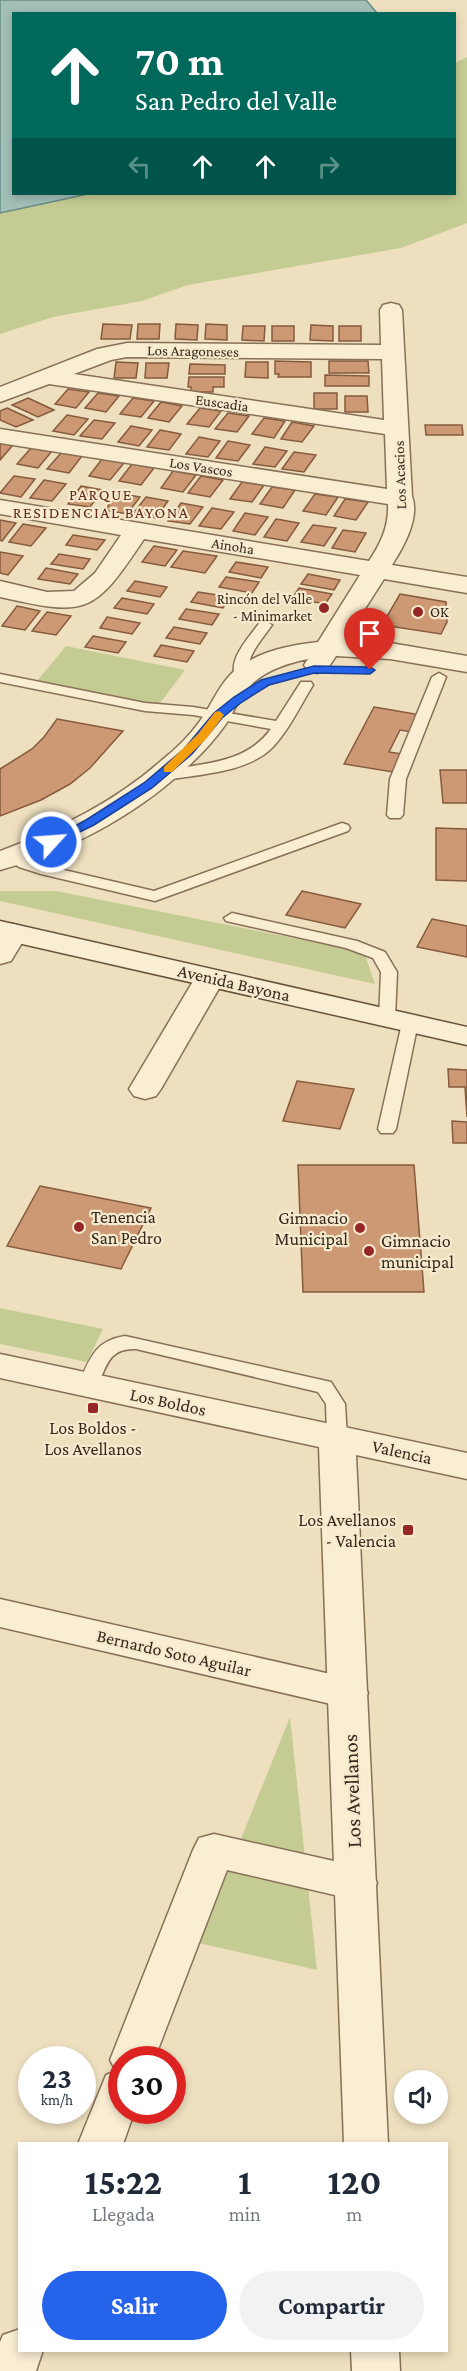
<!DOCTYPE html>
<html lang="es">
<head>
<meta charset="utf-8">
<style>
	:root { --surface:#fff; --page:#f2f2f3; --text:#1f2937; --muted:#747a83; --accent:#2563eb }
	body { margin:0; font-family:"Crimson Pro",serif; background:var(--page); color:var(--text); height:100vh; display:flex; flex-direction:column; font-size:22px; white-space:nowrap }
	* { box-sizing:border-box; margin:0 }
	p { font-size:20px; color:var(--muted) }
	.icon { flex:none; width:33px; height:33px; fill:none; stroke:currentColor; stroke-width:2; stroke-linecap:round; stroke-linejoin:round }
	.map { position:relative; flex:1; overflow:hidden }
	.sheet { position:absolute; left:18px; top:2142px; width:430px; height:210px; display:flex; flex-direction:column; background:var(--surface); border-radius:0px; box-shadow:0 3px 9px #0003 }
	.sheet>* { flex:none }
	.top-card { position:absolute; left:12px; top:12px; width:444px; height:183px; border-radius:0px; box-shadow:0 3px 9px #0003; background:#00695c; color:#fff; overflow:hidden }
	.tools { position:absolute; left:394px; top:2070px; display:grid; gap:12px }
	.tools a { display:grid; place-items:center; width:54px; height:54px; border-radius:50%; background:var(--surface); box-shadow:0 3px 9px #0003; font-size:30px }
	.speed { position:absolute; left:18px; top:2046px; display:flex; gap:12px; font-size:30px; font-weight:700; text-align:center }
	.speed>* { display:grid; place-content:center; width:78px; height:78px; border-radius:50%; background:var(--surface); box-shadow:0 3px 9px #0003; line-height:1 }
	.speed small { font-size:15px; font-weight:400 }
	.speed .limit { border:9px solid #d22; background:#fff; color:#111 }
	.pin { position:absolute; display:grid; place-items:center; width:51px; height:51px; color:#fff; margin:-62px -26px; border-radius:50% 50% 50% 0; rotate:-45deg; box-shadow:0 0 6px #0007 }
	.pin .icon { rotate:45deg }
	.me { position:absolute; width:66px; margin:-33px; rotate:64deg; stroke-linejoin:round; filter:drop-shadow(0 0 4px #0008) }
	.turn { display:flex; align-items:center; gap:21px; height:126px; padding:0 24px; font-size:27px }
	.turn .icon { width:78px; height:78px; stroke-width:2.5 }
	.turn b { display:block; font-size:42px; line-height:51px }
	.lanes { display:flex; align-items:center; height:57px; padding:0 24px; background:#0003; justify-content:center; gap:30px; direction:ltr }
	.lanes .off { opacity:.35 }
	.eta { display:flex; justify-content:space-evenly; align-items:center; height:102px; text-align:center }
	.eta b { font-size:36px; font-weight:700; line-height:42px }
	.action { display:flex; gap:12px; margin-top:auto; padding:12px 24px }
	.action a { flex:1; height:69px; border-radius:36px; background:var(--accent); color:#fff; font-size:24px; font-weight:700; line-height:69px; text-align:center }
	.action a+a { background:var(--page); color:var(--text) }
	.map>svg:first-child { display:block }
	.green { fill:#c5cc93 }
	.water { fill:#a2c0b7; stroke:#698d84; stroke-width:1.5 }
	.building { fill:#cd9974; stroke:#865a3d; stroke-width:1.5 }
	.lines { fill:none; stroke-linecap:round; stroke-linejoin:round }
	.service-casing { stroke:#877057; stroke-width:3 }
	.minor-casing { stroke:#877057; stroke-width:3 }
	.tertiary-casing { stroke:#877057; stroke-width:3 }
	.secondary-casing { stroke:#68523b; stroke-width:3 }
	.service { fill:#f9edd2; fill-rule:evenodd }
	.minor { fill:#f9edd2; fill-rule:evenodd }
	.tertiary { fill:#f9edd2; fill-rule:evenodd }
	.secondary { fill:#f9edd2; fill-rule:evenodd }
	.route { fill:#2563eb; stroke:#184099; stroke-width:1.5 }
	.slow { fill:#f59e0b }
	.poi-dot { fill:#962727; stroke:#f5eace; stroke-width:2 }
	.labels { text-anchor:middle; stroke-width:4.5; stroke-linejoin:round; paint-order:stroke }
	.far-street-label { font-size:15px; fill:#36291c; stroke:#f5eace }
	.far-poi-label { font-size:15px; fill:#36291c; stroke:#f5eace; text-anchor:end }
	.far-neighbourhood-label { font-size:16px; letter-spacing:1.5px; fill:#632a1b; stroke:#f5eace }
	.street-label { font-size:18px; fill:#36291c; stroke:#f5eace }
	.poi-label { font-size:18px; fill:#36291c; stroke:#f5eace; text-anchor:start }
	.near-street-label { font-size:21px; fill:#36291c; stroke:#f5eace }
</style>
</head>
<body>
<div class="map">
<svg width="467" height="2371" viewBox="0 0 467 2371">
	<rect width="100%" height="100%" fill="#eee0bf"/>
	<path class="green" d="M467 57V223L401 248 188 285 142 301 53 317 0 334V213L88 194H454L455 63Z
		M66 646 185 670 158 706 37 681Z
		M0 891H56L364 952 375 984 0 901Z
		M0 1308 103 1329 87 1362 0 1344Z
		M290 1717 317 1970 199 1943Z"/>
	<path class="water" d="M0 0H366L377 13 14 14V194H88L0 213Z"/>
	<path class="building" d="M103 324 132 325 130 339H101Z
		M138 324H160L159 339H137Z
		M176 324 198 325 197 340 175 339Z
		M206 324 227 325V340L205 339Z
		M311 325 333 326V341L310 340Z
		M243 326H265L264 341 242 340Z
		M272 326H294V341H272Z
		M339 326H361V341H339Z
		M275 361 311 362V377H278L279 374H275Z
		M329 361H368L369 373H329Z
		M116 362 138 363 136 378H114Z
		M246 362H268V378L245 377Z
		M146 363H169L167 378H145Z
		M190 364 225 365V374H189Z
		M325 375 369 376V386H325Z
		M189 377H224V387H213V392H191V387H188Z
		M68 389 89 392 76 408 55 404Z
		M98 393 119 396 106 412 85 408Z
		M314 393H337V409H314Z
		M345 396H367L368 412H345Z
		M28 398 54 410 38 417 12 405Z
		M133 398 154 401 141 417 120 414Z
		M161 402 182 406 169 422 148 418Z
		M7 408 33 420 16 427 0 420V411Z
		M200 408 221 411 209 427 187 424Z
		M228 413 249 416 237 432 215 429Z
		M67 415 88 419 74 435 53 431Z
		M264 418 285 421 274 438 252 434Z
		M94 420 115 423 102 439 80 436Z
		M292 422 314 426 302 442 281 439Z
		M425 425H462L463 435H426Z
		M131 426 152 430 139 446 118 442Z
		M160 430 181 434 169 450 147 447Z
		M199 437 220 441 208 457 186 454Z
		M228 441 250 445 238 461 216 458Z
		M0 443 13 445 0 460Z
		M265 447 287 451 275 467 253 464Z
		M31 448 52 451 38 468 17 464Z
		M294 452 316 455 304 472 282 469Z
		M61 453 82 456 69 473 47 469Z
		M102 459 124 463 110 480 89 476Z
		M132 464 154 468 141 485 119 481Z
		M173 471 196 475 183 492 161 488Z
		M14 476 35 479 21 497 0 493Z
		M201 476 223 480 210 497 188 493Z
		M44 480 66 484 52 501 30 498Z
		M242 482 264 485 252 502 230 499Z
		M81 486 103 490 90 507 68 504Z
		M272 487 295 490 283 508 260 504Z
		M118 493 140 497 127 514 105 510Z
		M315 494 338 497 326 515 303 511Z
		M146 497 168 501 156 518 133 514Z
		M345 499 368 502 356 520 334 516Z
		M181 503 203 507 190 524 168 521Z
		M212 508 234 512 221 529 199 526Z
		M245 513 268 517 255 535 233 531Z
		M276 519 299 523 287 541 264 537Z
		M0 520 16 523 2 541 0 540Z
		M23 524 46 528 31 546 9 542Z
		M313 525 336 528 324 546 301 542Z
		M343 530 366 533 355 552 332 548Z
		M73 535 105 540 97 550 66 545Z
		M154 546 177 550 165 566 142 562Z
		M183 551 217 556 205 573 171 567Z
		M0 552 23 556 8 575 0 573Z
		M59 554 90 559 83 569 51 564Z
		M236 562 268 567 261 578 229 572Z
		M46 568 78 574 70 584 38 579Z
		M308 574 340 580 334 590 301 584Z
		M226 577 259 582 252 593 219 587Z
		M135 581 167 587 160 597 127 591Z
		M299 588 332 594 325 604 292 598Z
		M198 592 231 597 223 608 191 602Z
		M400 594 446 602 447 622 441 634 382 625Z
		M122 598 154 604 147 614 114 608Z
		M17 606 40 611 25 630 2 626Z
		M186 609 219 614 212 625 179 619Z
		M47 612 71 616 56 635 32 631Z
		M107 617 140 623 132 634 100 628Z
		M174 627 207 633 200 644 166 638Z
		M93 636 126 642 118 653 85 647Z
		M161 645 194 651 187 662 154 656Z
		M374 707 421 715 412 732 400 730 389 752 402 754 393 772 344 764Z
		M57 719 123 731 90 768 70 784 41 800 0 816V769L32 749 44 737Z
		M440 770H467V803H443Z
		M436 828 467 829V881L436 880Z
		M302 891 361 904 345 928 286 915Z
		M432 919 467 926V957L417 947Z
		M448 1069 467 1070V1117L465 1087H449Z
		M297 1081 354 1089 340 1129 283 1121Z
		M452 1121 467 1122V1143H453Z
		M298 1165H414L424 1292H303Z
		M40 1186 151 1208 121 1269 7 1246Z"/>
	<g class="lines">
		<g class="service-casing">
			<path id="service" d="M265 621 272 625C261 641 244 657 249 678L242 682 237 681C225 661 249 638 260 622Z
				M439 673 446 677 406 779 403 815 400 818H390L387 815 390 779 432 677Z
				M0 674 145 703 193 707 276 721 301 682H311L313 685C300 706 289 730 272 748 245 774 196 774 161 781L153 776 156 773C197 762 243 767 271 729L193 715 145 711 0 682Z
				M342 823 348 825 350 828 348 831 155 901 41 874 19 867 5 857 13 852 51 867 154 891Z
				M232 913 357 941 385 952 397 972 395 1018 393 1022H381L379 1018 381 972 373 958 346 948 226 921 224 918Z
				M410 1018 416 1019 418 1023 396 1129 393 1133H381L378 1129 402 1023 404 1019Z
				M125 1336 331 1382 345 1404 347 1438 344 1443 337 1445 330 1443 327 1438 326 1404 318 1392 136 1349C106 1348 107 1369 95 1390L88 1392 81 1390 78 1385C90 1359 94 1341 125 1336Z"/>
		</g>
		<g class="minor-casing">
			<path id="minor" d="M391 303 399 305 402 310 412 496C420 518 404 546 392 565L467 577V593L384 579 345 640 390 643 467 656V672L390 659 336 656 326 671 317 673 308 671 304 665 308 659C289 663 269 669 254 682 241 693 235 710 226 724 214 741 199 757 183 771 134 816 65 853 0 870V851C59 829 115 802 162 760 176 749 190 735 200 721 211 706 217 689 230 675 251 653 289 645 318 642L360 575 144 539C94 614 88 617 0 597V581L47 592 74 591 95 573 121 535 0 514V500L369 561C381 543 389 526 388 504L0 443V429L387 489 385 434 49 384 0 402V387L97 349 127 343 381 345 380 310 383 305ZM127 357 382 359 384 420 74 374 111 360Z
				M13 924 24 927 28 933 11 961 0 964V930L2 927Z
				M210 969 221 972 225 978 161 1089 156 1096 145 1099 134 1096 129 1089 195 978 199 972Z
				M0 1599 348 1678 362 1682 368 1693 362 1704 348 1708 0 1627Z
				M214 1834 356 1866 371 1871 377 1883 371 1895 356 1900 227 1870 154 2060H122V2110H135L123 2144H78L106 2075 116 2071 110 2060 193 1850 199 1838Z
				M20 2329V2350H43L36 2371H0V2342L3 2335Z"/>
		</g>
		<g class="tertiary-casing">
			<path id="tertiary" d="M0 1354 467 1453V1479L356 1455 388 2144H344L319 1447 0 1378Z
				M351 2350H399L400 2371H352Z"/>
		</g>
		<g class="secondary-casing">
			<path id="secondary" d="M0 921 467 1027V1045L0 939Z"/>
		</g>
		<use href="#service" class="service"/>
		<use href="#minor" class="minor"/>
		<use href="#tertiary" class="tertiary"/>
		<use href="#secondary" class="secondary"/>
	</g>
	<path class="route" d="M314 666 370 667 375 670 370 674 314 673 269 685 242 702 222 718 192 754 152 788 94 825 55 844H47L45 842 86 820 144 783 184 749 214 713 234 697 261 680Z"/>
	<path class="slow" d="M219 711 224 715 206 739 172 772H164V767L198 734 215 712Z"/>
	<g class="poi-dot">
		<circle cx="324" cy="608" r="6"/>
		<circle cx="418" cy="612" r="6"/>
		<circle cx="79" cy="1227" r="6"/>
		<circle cx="360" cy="1228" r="6"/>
		<circle cx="369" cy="1251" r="6"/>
		<rect x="87" y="1402" width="12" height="12" rx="3"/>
		<rect x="402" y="1524" width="12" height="12" rx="3"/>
	</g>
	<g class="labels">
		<g class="far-street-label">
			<text transform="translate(193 351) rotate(1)" y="5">Los Aragoneses</text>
			<text transform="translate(222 403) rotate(8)" y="5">Euscadia</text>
			<text transform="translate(201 467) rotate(9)" y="5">Los Vascos</text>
			<text transform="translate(400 475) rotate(-92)" y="5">Los Acacios</text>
			<text transform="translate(233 546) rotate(9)" y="5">Ainoha</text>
		</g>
		<g class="far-poi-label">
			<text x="312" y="604">Rincón del Valle<tspan x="312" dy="17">- Minimarket</tspan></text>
			<text x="430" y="617" text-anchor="start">OK</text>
		</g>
		<g class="far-neighbourhood-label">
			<text x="101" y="500">PARQUE<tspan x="101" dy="18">RESIDENCIAL BAYONA</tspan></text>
		</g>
		<g class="street-label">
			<text transform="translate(234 983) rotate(13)" y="6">Avenida Bayona</text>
			<text transform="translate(168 1402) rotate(12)" y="6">Los Boldos</text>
			<text transform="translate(402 1452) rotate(12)" y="6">Valencia</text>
			<text transform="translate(174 1653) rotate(13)" y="6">Bernardo Soto Aguilar</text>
		</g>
		<g class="poi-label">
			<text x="91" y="1223">Tenencia<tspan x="91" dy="21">San Pedro</tspan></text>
			<text x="348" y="1224" text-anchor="end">Gimnacio<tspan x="348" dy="21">Municipal</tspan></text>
			<text x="381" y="1247">Gimnacio<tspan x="381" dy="21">municipal</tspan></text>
			<text x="93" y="1434" text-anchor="middle">Los Boldos -<tspan x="93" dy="21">Los Avellanos</tspan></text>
			<text x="396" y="1526" text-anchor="end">Los Avellanos<tspan x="396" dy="21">- Valencia</tspan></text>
		</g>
		<g class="near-street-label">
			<text transform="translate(352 1791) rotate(-92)" y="7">Los Avellanos</text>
		</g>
	</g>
</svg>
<div class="tools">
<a><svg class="icon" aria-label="sound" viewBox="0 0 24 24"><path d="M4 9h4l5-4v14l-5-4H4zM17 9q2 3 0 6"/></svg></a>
</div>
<div class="speed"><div>23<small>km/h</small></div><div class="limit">30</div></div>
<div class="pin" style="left:370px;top:670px;background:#d93025"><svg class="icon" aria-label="arrive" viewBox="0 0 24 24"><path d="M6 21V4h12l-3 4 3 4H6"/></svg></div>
<svg class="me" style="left:51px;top:842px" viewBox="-20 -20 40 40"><circle r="17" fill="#2563eb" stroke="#fff" stroke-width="3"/><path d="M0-11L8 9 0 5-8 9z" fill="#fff"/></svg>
<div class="top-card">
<div class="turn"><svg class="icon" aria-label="ahead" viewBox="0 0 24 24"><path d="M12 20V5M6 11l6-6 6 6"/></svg><div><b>70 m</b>San Pedro del Valle</div></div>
<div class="lanes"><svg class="icon off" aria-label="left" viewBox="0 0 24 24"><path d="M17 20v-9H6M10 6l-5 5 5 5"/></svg><svg class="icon" aria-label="ahead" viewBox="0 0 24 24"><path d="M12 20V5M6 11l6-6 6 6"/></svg><svg class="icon" aria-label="ahead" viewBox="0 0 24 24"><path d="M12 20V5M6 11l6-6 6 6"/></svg><svg class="icon off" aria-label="right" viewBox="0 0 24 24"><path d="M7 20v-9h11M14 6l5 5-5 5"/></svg></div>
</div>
<section class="sheet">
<div class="eta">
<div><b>15:22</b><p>Llegada</p></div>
<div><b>1</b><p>min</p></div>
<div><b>120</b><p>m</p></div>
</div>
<div class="action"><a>Salir</a><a>Compartir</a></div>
</section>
</div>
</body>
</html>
